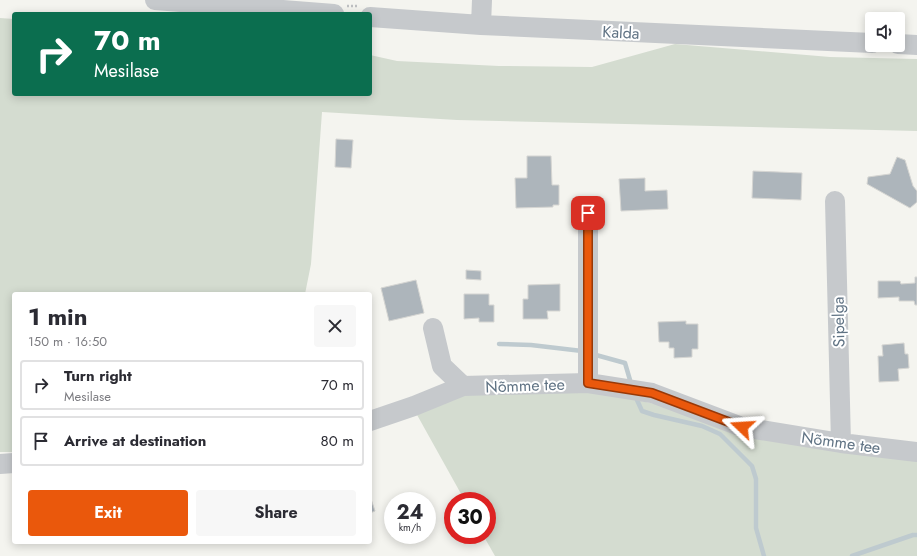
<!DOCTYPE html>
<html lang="en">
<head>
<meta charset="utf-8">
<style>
	:root { --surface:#fff; --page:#f7f7f7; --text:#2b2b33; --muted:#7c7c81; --line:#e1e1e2; --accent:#ea580c }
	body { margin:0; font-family:Jost,sans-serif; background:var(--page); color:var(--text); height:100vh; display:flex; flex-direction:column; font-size:15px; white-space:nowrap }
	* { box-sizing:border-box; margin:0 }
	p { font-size:13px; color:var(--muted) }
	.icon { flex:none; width:22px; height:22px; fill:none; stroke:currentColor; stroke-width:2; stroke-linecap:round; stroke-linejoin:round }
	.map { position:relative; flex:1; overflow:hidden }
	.panel { position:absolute; left:12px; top:292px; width:360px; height:252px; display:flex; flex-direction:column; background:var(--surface); border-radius:4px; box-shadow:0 2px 10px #0003 }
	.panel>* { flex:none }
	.top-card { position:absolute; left:12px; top:12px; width:360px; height:84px; border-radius:4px; box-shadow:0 2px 10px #0003; background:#0b6e4f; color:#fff; overflow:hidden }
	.fabs { position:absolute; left:865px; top:12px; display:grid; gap:8px }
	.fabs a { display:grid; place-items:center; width:40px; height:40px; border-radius:4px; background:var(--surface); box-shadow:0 2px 10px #0003; font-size:20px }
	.speed { position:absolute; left:384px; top:492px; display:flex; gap:8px; font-size:20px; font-weight:700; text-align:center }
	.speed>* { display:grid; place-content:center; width:52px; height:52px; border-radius:50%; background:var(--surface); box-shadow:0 2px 10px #0003; line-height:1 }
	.speed small { font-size:10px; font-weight:400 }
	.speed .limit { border:6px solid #d22; background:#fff; color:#111 }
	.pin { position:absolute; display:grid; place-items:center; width:34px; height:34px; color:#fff; margin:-17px; border-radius:8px; box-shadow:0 2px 6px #0006 }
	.me { position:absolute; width:44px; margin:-22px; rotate:290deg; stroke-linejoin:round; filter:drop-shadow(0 0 3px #0008) }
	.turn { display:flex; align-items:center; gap:14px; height:84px; padding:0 16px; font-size:18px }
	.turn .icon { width:52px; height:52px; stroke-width:2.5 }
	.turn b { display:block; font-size:28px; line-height:34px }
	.round { display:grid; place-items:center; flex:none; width:42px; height:42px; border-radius:4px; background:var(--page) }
	.head { display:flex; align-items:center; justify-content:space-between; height:68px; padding:0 16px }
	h1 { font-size:24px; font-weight:700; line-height:30px }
	.button { display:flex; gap:8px; margin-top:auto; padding:8px 16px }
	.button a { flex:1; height:46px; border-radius:4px; background:var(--accent); color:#fff; font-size:16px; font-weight:700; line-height:46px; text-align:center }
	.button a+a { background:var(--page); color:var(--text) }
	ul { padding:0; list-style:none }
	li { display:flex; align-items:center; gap:12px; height:50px; margin:0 8px 6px; padding:0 8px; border:2px solid var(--line); border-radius:4px }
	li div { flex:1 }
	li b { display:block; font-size:15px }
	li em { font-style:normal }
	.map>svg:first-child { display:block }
	.green { fill:#d4dcd0 }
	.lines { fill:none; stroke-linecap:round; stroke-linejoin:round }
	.stream { stroke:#becacf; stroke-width:4.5 }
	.building { fill:#adb5bb; stroke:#d5d5d2 }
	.path { stroke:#bec0c2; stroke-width:2.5; stroke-dasharray:2 2; stroke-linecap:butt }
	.minor { stroke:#c6c9cc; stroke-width:20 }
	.route-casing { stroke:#983908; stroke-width:10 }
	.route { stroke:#ea580c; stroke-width:7 }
	.labels { text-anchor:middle; stroke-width:4; stroke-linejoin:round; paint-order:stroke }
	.street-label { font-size:16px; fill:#607384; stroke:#fff }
</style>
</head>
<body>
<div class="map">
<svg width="917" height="556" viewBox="0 0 917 556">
	<rect width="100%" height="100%" fill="#f4f4ef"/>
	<path class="green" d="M0 18 14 19V94H370V55L397 61 499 66 592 67 675 44 830 57 917 59V131L457 120 322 112 311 264 305 294H14V452H0Z
		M588 390 917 458V556H495L483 535H487V501H465L416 413 466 393Z"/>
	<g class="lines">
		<path class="stream" d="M499 344 531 345 582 351
			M596 355 625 363 630 380
			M637 400 642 411 654 415 702 426 720 434 752 466 756 479V528L764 556
			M852 556 913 535H917"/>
	</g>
	<path class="building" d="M336 139 353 140 351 168 335 167Z
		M527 156H551L552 185H559V205H553V207L516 208 515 178H527Z
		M897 157 905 160 913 186 917 191V202L910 208 867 184 868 177 890 174Z
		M753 171 802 173 801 200 752 198Z
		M645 178V191L667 190 668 209 621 211 619 179Z
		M466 270 481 271V280L466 279Z
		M915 277H917V305H915L914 301H899V297L878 298V281H900L901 284 915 283Z
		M416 280 424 313 389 321 381 288Z
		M560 284V311H547L548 319H523V299H528V285Z
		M464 294H489V305H494V322H479V318L464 319Z
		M686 321V324H698V349H692V357L674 358V348H669V342H659L658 322Z
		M904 343 905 354H908L909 368 898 369 899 381 879 382 878 356H883L882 345Z
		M370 496 375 511 370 513Z"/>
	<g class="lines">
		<path class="path" d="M347 6H358"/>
		<path class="minor" d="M155 0 334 14
			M370 17 481 25 872 43
			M481 25 482 0
			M898 44 917 45
			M835 201 841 443
			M588 213V383
			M433 328 442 366 463 386
			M370 421 414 406 463 386 588 383 652 393 742 427 841 443 917 452
			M0 464 14 463"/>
	</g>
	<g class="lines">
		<g class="route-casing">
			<path id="route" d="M588 213V383L652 393 742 427"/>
		</g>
		<use href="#route" class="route"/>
	</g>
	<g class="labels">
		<g class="street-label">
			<text transform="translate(621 32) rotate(3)" y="6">Kalda</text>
			<text transform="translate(838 322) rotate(-91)" y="6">Sipelga</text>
			<text transform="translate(525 385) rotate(-2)" y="6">Nõmme tee</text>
			<text transform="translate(841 442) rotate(8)" y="6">Nõmme tee</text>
		</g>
	</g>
</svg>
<div class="fabs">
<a><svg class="icon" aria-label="sound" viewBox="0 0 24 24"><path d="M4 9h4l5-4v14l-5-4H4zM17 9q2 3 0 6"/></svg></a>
</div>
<div class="speed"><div>24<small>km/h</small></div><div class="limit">30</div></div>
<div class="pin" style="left:588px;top:213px;background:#d93025"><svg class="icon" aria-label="arrive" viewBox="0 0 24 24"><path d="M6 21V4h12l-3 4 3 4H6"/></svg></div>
<svg class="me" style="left:742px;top:427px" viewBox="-20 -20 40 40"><path d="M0-17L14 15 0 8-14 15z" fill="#ea580c" stroke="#fff" stroke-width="4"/></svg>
<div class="top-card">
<div class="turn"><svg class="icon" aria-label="right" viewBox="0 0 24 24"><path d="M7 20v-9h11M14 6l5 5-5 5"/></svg><div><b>70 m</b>Mesilase</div></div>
</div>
<section class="panel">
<div class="head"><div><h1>1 min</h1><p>150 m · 16:50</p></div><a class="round"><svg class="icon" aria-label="close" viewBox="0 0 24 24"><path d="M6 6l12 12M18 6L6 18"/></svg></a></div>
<ul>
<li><svg class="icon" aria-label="right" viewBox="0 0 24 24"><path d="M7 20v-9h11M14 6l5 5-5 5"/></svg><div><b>Turn right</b><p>Mesilase</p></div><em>70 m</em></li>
<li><svg class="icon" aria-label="arrive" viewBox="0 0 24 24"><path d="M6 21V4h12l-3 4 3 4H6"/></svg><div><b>Arrive at destination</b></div><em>80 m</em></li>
</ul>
<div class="button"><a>Exit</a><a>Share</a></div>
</section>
</div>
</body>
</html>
